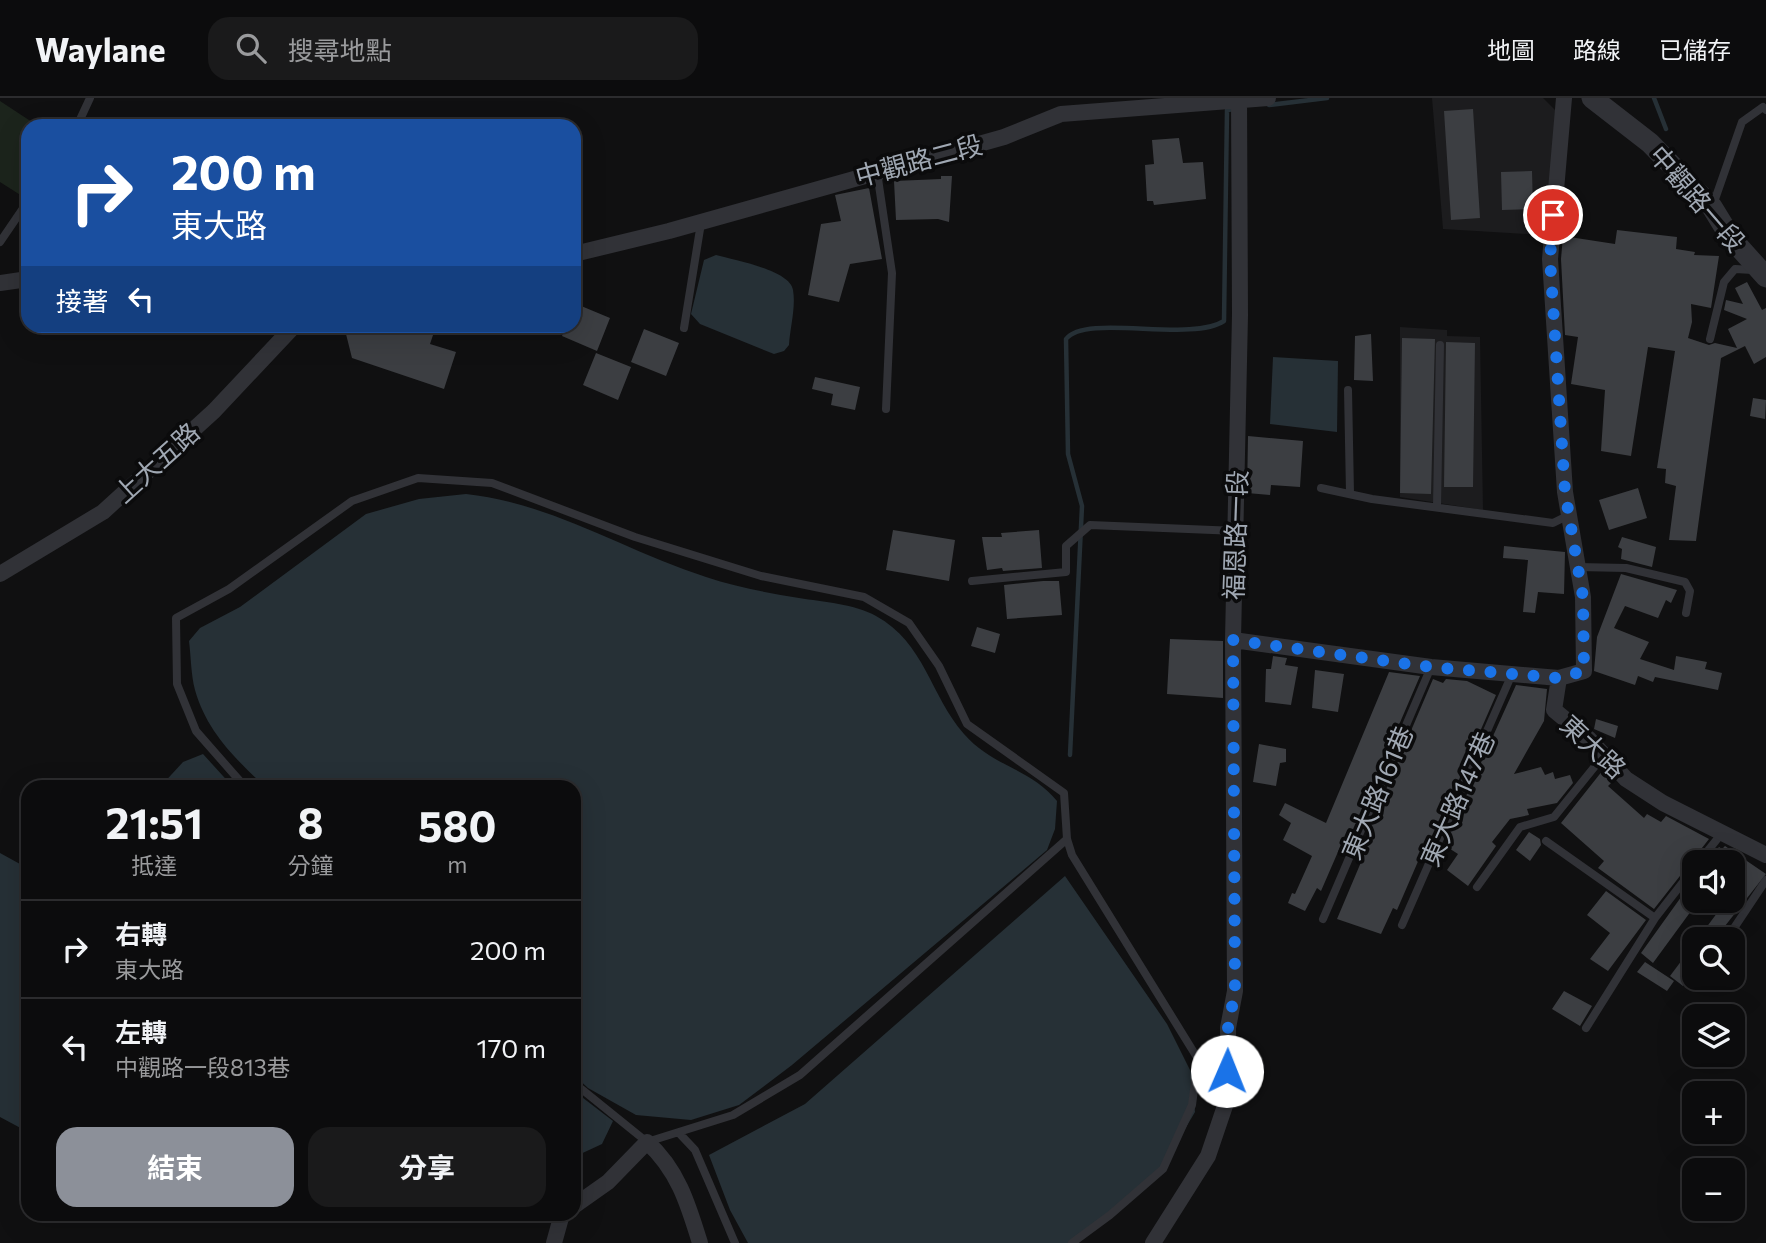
<!DOCTYPE html>
<html lang="zh-TW">
<head>
<meta charset="utf-8">
<style>
	:root { --surface:#0c0c0d; --page:#1a1a1b; --text:#f1f3f6; --muted:#9a9b9d; --line:#2c2c2e; --accent:#8c9099 }
	body { margin:0; font-family:Commissioner,"Noto Sans TC",sans-serif; background:var(--page); color:var(--text); height:100vh; display:flex; flex-direction:column; font-size:26px; white-space:nowrap }
	* { box-sizing:border-box; margin:0 }
	p { font-size:23px; color:var(--muted) }
	.icon { flex:none; width:38px; height:38px; fill:none; stroke:currentColor; stroke-width:2; stroke-linecap:round; stroke-linejoin:round }
	.map { position:relative; flex:1; overflow:hidden }
	.side { position:absolute; left:21px; top:682px; width:560px; height:441px; display:flex; flex-direction:column; background:var(--surface); border-radius:21px; box-shadow:0 7px 28px #0002,0 0 0 2px var(--line) }
	.side>* { flex:none }
	.hud { position:absolute; left:21px; top:21px; width:560px; height:214px; border-radius:21px; box-shadow:0 7px 28px #0002,0 0 0 2px var(--line); background:#1a4fa0; color:#fff; overflow:hidden }
	.fabs { position:absolute; left:1682px; top:752px; display:grid; gap:14px }
	.fabs a { display:grid; place-items:center; width:63px; height:63px; border-radius:14px; background:var(--surface); box-shadow:0 7px 28px #0002,0 0 0 2px var(--line); font-size:35px }
	.pin { position:absolute; display:grid; place-items:center; width:60px; height:60px; color:#fff; margin:-30px; border:4px solid #fff; border-radius:50%; box-shadow:0 2px 7px #0007 }
	.me { position:absolute; width:77px; margin:-38px; rotate:1deg; stroke-linejoin:round; filter:drop-shadow(0 0 5px #0008) }
	.turn { display:flex; align-items:center; gap:24px; height:147px; padding:0 35px; font-size:32px }
	.turn .icon { width:91px; height:91px; stroke-width:2.5 }
	.turn b { display:block; font-size:49px; line-height:60px }
	.then { display:flex; align-items:center; height:66px; padding:0 35px; background:#0003; gap:14px; font-size:26px }
	.eta { display:flex; justify-content:space-evenly; align-items:center; height:119px; text-align:center }
	.eta b { font-size:42px; font-weight:700; line-height:49px }
	.cta { display:flex; gap:14px; margin-top:auto; padding:14px 35px }
	.cta a { flex:1; height:80px; border-radius:21px; background:var(--accent); color:#fff; font-size:28px; font-weight:700; line-height:80px; text-align:center }
	.cta a+a { background:var(--page); color:var(--text) }
	ul { padding:0; list-style:none }
	li { display:flex; align-items:center; gap:21px; height:98px; padding:0 35px; border-top:2px solid var(--line) }
	li div { flex:1 }
	li b { display:block; font-size:26px }
	li em { font-style:normal }
	header { display:flex; align-items:center; gap:42px; box-sizing:border-box; height:98px; padding:0 35px; background:var(--surface); border-bottom:2px solid var(--line) }
	header strong { font-size:33px }
	nav { display:flex; gap:38px; margin-inline-start:auto; font-size:24px }
	.search { width:490px; height:63px; background:var(--page); display:flex; align-items:center; gap:18px; box-sizing:border-box; padding:0 24px; border-radius:21px; color:var(--muted); font-size:26px }
	.map>svg:first-child { display:block }
	.built { fill:#1c1c1e }
	.green { fill:#1c241c }
	.water { fill:#263036 }
	.lines { fill:none; stroke-linecap:round; stroke-linejoin:round }
	.stream { stroke:#263036; stroke-width:4.5 }
	.building { fill:#3c3e42 }
	.service { stroke:#313237; stroke-width:8 }
	.minor { stroke:#313237; stroke-width:16 }
	.tertiary { stroke:#313237; stroke-width:21 }
	.route { stroke:#1a73e8; stroke-width:12; stroke-dasharray:0 21.6 }
	.labels { text-anchor:middle; stroke-width:7; stroke-linejoin:round; paint-order:stroke }
	.street-label { font-size:26px; fill:#a0a8b3; stroke:#0b0b0c }
</style>
</head>
<body>
<header>
<strong>Waylane</strong>
<div class="search"><svg class="icon" aria-label="search" viewBox="0 0 24 24"><circle cx="10" cy="10" r="6"/><path d="M15 15l6 6"/></svg>搜尋地點</div>
<nav><a>地圖</a><a>路線</a><a>已儲存</a></nav>
</header>
<div class="map">
<svg width="1766" height="1145" viewBox="0 0 1766 1145">
	<rect width="100%" height="100%" fill="#101011"/>
	<path class="built" d="M1432 0H1543L1560 17 1543 137 1443 131Z
		M1400 229 1447 232V238L1480 239 1483 412 1400 399Z"/>
	<path class="green" d="M0 3 38 28H28V89L22 98 0 84Z"/>
	<path class="water" d="M716 157C734 162 790 172 793 192 796 209 790 230 789 247L784 253 774 256 700 226 691 216 704 162Z
		M1273 259 1338 263 1337 334 1270 326Z
		M466 396C552 405 625 453 706 479 736 489 768 495 799 500 823 504 855 506 876 518 925 545 930 597 964 636 993 669 1030 670 1057 703L1055 731 1047 752 792 967 739 1007 691 1022 636 1017 588 990 574 977V690L265 689C235 660 207 634 195 592 191 577 191 559 189 543L200 530 240 509 366 416 419 401Z
		M203 656 233 689H160L183 664Z
		M0 755 20 766 28 764V1034L0 1019Z
		M1065 778 1167 926 1192 976 1195 1014 1168 1060 1133 1100 1072 1145H748L730 1112 709 1057 805 1006Z
		M574 993 613 1023 602 1046 574 1059Z"/>
	<g class="lines">
		<path class="stream" d="M1654 0 1666 31
			M1269 7 1327 0
			M1070 657 1082 408 1068 356 1066 241C1086 215 1190 245 1224 223L1227 12 1236 11"/>
	</g>
	<path class="building" d="M1473 11 1480 120 1451 122 1444 13Z
		M1179 40 1183 65 1203 64 1206 101 1154 107 1153 103H1147L1145 67 1154 66 1152 42Z
		M1532 73 1533 111 1502 112 1501 74Z
		M941 78H952L949 124 938 121 896 122 894 83 941 81Z
		M869 90 882 161 850 166 839 204 808 197 821 126 841 123 835 97Z
		M1617 132 1677 139 1676 151 1695 154 1694 157 1719 158 1711 210 1691 206 1692 224 1688 240 1709 247 1715 245 1737 250 1728 231 1747 221 1724 212 1726 202 1743 206 1735 190 1747 184 1762 212 1766 210V259L1754 266 1745 248 1721 260 1696 443 1669 442 1676 388 1665 385 1666 371 1657 370 1675 253 1648 249 1631 358 1601 353 1605 292 1571 286 1578 239 1565 237 1561 161 1563 138 1615 146Z
		M574 205 610 220 597 253 562 238 566 228H574Z
		M344 228H436L430 246 456 254 444 291 352 260Z
		M644 231 679 245 666 278 631 264Z
		M1371 236 1373 283 1354 282 1355 238Z
		M1402 240 1435 241 1431 396 1400 395Z
		M1446 244 1475 245 1473 389H1444Z
		M596 255 631 269 618 302 583 287Z
		M815 279 860 289 855 312 831 307 833 296 812 291Z
		M1753 300 1766 302 1765 321 1750 318Z
		M1248 338 1303 343 1300 389 1271 387 1270 397 1247 395Z
		M1638 390 1647 420 1609 432 1599 402Z
		M893 432 955 442 949 483 886 472Z
		M1039 432 1042 470 1003 473 1002 470 987 472 982 439H1002L1001 435Z
		M1622 439 1656 449 1652 469 1621 461 1622 451 1618 449Z
		M1504 448 1565 454 1564 496 1538 494 1535 515 1523 514 1528 462 1503 460Z
		M1621 476 1677 492 1671 505 1666 502 1658 520 1625 508 1614 530 1649 544 1640 561 1674 572 1676 558 1707 564 1705 571 1722 575 1718 592 1655 579 1653 584 1638 578 1635 587 1594 573 1597 539Z
		M1043 483H1059L1062 517 1007 521 1004 487Z
		M977 529 1000 536 995 555 971 548Z
		M1170 541 1223 543V600L1167 596Z
		M1273 558 1287 560 1285 567 1298 569 1291 607 1265 604 1266 571H1271Z
		M1315 572 1344 576 1338 614 1312 610Z
		M1389 574 1420 578 1349 743 1344 740 1321 793 1317 790 1305 813 1288 805 1292 795 1295 796 1312 758 1283 742 1291 725 1279 717 1285 705 1326 725Z
		M1433 581 1443 585 1446 581 1467 583 1496 597 1433 741 1429 738 1397 812 1393 810 1381 836 1337 821 1367 750 1362 748Z
		M1516 587 1547 591 1544 623 1514 676 1541 669 1545 677 1553 674 1555 681 1570 677 1573 685 1557 705 1527 711 1529 717 1510 721 1492 744 1496 748 1468 788 1447 772 1458 756 1444 747Z
		M1596 621 1618 628 1615 640 1594 631Z
		M1259 646 1286 651V664L1280 665 1276 688 1253 684Z
		M1603 672 1613 683 1608 688 1644 720 1647 716 1661 724 1666 718 1709 741 1654 811 1598 770 1604 763 1561 725Z
		M1529 734 1540 741 1541 747 1530 763 1516 752Z
		M1725 748 1766 776 1725 828 1719 842H1697L1726 803H1732V765H1707L1719 749 1722 751Z
		M1694 781V809L1653 865 1641 855Z
		M1606 793 1646 822 1608 873 1590 861 1610 835 1587 817Z
		M1694 846V873L1683 888 1670 878Z
		M1645 864 1674 883 1667 893 1637 874Z
		M1564 893 1592 908 1580 928 1552 911Z"/>
	<g class="lines">
		<path class="service" d="M77 28 90 0
			M877 74 892 175 886 311
			M1713 107 1742 24 1763 9 1766 12
			M0 144 28 103
			M684 230 701 125
			M1710 241 1724 184 1735 171 1753 172
			M1348 292 1350 395
			M1321 390 1372 401 1553 425 1569 417
			M1437 408 1440 247
			M1578 469 1626 470 1685 484 1690 493 1686 515
			M972 483 1066 474V448L1090 427 1237 433
			M246 690 196 633 177 586 176 520 229 491 352 403 418 380 492 385 635 439 761 478 864 499 909 525 939 568 967 626 1064 695 1067 741 1072 757 1198 961 1192 1007 1163 1071 1110 1117 1072 1145
			M1546 743 1655 820
			M1698 765 1722 735
			M1477 789 1520 729 1554 719 1604 657
			M1323 821 1431 569
			M1402 827 1512 576
			M1728 839 1766 782
			M1586 930 1655 820 1694 770
			M1198 961 1228 948
			M574 985 647 1044 733 1017 800 977 1067 741
			M679 1035 695 1052 735 1145"/>
		<path class="minor" d="M574 156 669 133 1004 39 1061 16 1268 0
			M0 185 28 181
			M0 476 103 414 214 313 294 228
			M1233 542 1431 569 1559 580 1554 612 1589 641 1626 681 1663 705 1766 757
			M1559 580 1584 573 1583 499 1565 394 1550 161 1564 0
			M574 1108 608 1084 647 1044C678 1072 688 1106 700 1145
			M554 1145 562 1116
			M1153 1145 1208 1058 1229 996 1228 930 1235 893 1233 542 1240 217 1239 0"/>
		<path class="tertiary" d="M1592 0 1650 45 1712 109 1731 140 1766 179"/>
	</g>
	<g class="lines">
		<path class="route" d="M1227 973 1228 930 1235 893 1233 542 1431 569 1559 580 1584 573 1583 499 1565 394 1550 161 1553 117"/>
	</g>
	<g class="labels">
		<g class="street-label">
			<text transform="translate(919 63) rotate(-15)" y="9">中觀路二段</text>
			<text transform="translate(1697 101) rotate(49)" y="9">中觀路一段</text>
			<text transform="translate(157 365) rotate(-42)" y="9">上大五路</text>
			<text transform="translate(1236 437) rotate(-88)" y="9">福恩路一段</text>
			<text transform="translate(1593 649) rotate(43)" y="9">東大路</text>
			<text transform="translate(1378 695) rotate(-67)" y="9">東大路161巷</text>
			<text transform="translate(1458 701) rotate(-66)" y="9">東大路147巷</text>
		</g>
	</g>
</svg>
<div class="fabs">
<a><svg class="icon" aria-label="sound" viewBox="0 0 24 24"><path d="M4 9h4l5-4v14l-5-4H4zM17 9q2 3 0 6"/></svg></a>
<a><svg class="icon" aria-label="search" viewBox="0 0 24 24"><circle cx="10" cy="10" r="6"/><path d="M15 15l6 6"/></svg></a>
<a><svg class="icon" aria-label="layers" viewBox="0 0 24 24"><path d="M12 4l9 5-9 5-9-5zM3 14l9 5 9-5"/></svg></a>
<a>+</a>
<a>−</a>
</div>
<div class="pin" style="left:1553px;top:117px;background:#d93025"><svg class="icon" aria-label="arrive" viewBox="0 0 24 24"><path d="M6 21V4h12l-3 4 3 4H6"/></svg></div>
<svg class="me" style="left:1227px;top:973px" viewBox="-20 -20 40 40"><circle r="19" fill="#fff"/><path d="M0-13L10 11 0 6-10 11z" fill="#1a73e8"/></svg>
<div class="hud">
<div class="turn"><svg class="icon" aria-label="right" viewBox="0 0 24 24"><path d="M7 20v-9h11M14 6l5 5-5 5"/></svg><div><b>200 m</b>東大路</div></div>
<div class="then">接著<svg class="icon" aria-label="left" viewBox="0 0 24 24"><path d="M17 20v-9H6M10 6l-5 5 5 5"/></svg></div>
</div>
<section class="side">
<div class="eta">
<div><b>21:51</b><p>抵達</p></div>
<div><b>8</b><p>分鐘</p></div>
<div><b>580</b><p>m</p></div>
</div>
<ul>
<li><svg class="icon" aria-label="right" viewBox="0 0 24 24"><path d="M7 20v-9h11M14 6l5 5-5 5"/></svg><div><b>右轉</b><p>東大路</p></div><em>200 m</em></li>
<li><svg class="icon" aria-label="left" viewBox="0 0 24 24"><path d="M17 20v-9H6M10 6l-5 5 5 5"/></svg><div><b>左轉</b><p>中觀路一段813巷</p></div><em>170 m</em></li>
</ul>
<div class="cta"><a>結束</a><a>分享</a></div>
</section>
</div>
</body>
</html>
